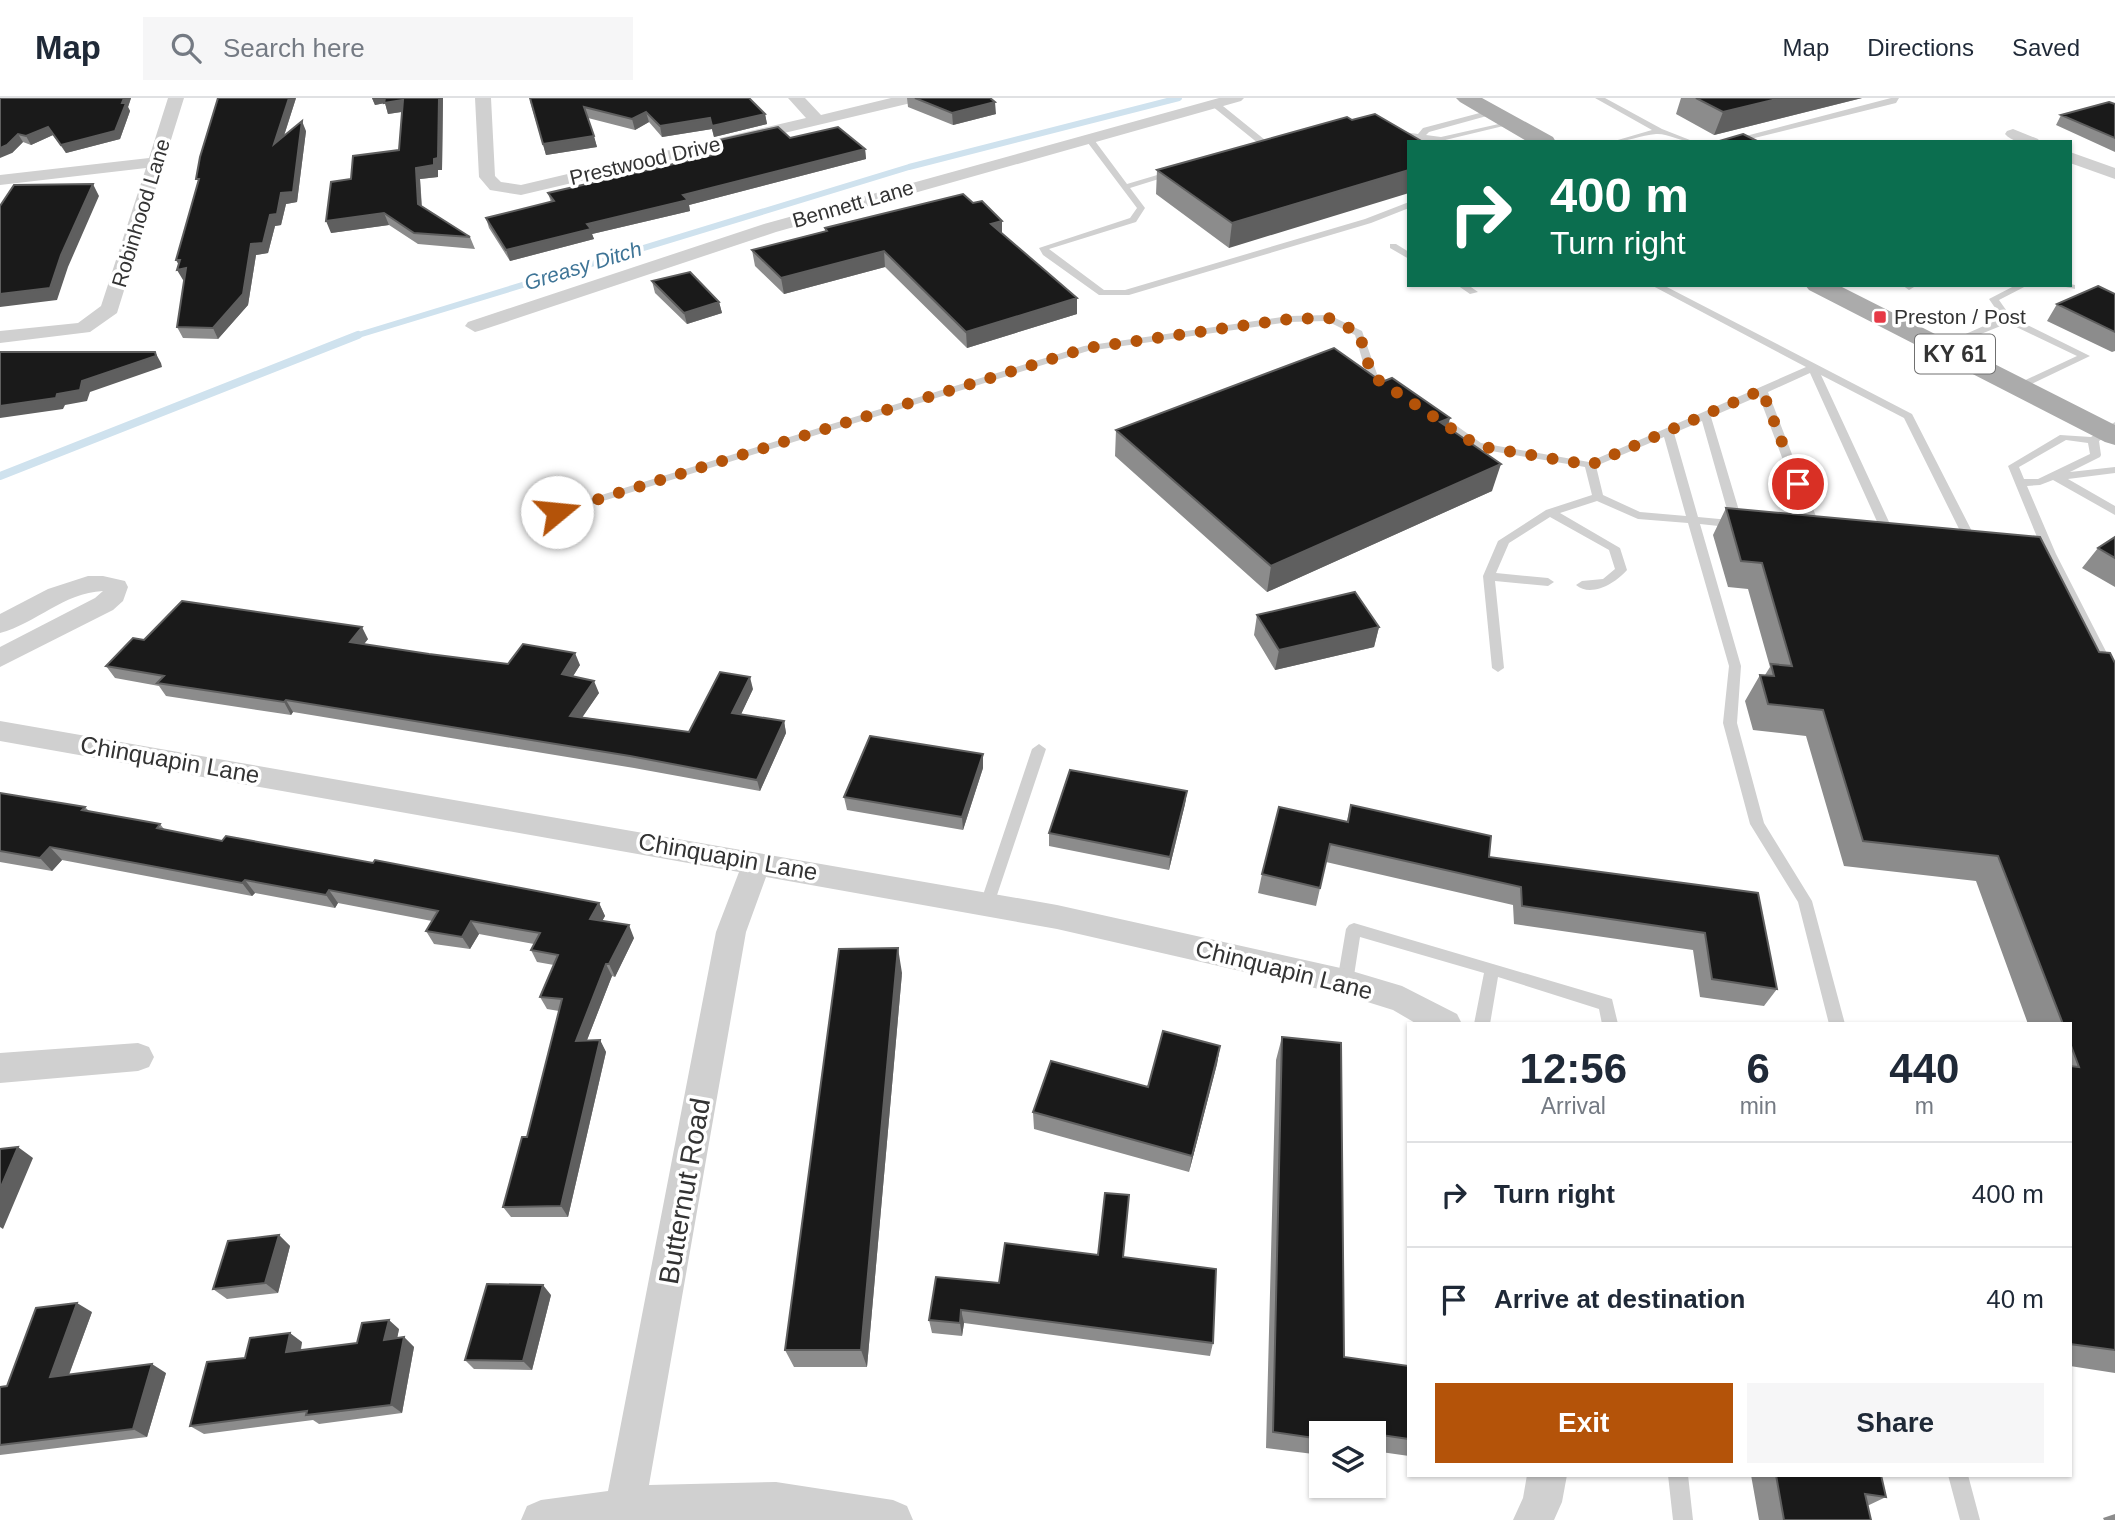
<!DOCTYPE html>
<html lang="en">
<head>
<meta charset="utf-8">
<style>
	:root { --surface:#fff; --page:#f6f6f7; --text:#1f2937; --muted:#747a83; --line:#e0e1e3; --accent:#b45309 }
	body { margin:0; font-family:Helvetica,sans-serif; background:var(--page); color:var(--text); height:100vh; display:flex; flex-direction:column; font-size:26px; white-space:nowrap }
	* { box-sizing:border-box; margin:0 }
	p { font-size:23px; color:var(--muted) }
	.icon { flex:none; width:38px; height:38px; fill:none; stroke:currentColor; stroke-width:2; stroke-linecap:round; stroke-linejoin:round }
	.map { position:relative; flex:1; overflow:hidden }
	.details { position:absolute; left:1407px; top:924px; width:665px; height:455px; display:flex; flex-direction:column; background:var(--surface); border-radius:0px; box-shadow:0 2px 5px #0004 }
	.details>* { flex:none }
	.guide { position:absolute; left:1407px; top:42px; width:665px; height:147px; border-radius:0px; box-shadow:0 2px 5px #0004; background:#0b6e4f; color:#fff; overflow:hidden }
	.tools { position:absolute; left:1309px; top:1323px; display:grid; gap:14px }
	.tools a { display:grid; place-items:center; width:77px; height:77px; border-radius:0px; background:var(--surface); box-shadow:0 2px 5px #0004; font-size:35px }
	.pin { position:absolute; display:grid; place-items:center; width:60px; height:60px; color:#fff; margin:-30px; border:4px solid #fff; border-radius:50%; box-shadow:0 2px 7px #0007 }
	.me { position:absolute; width:77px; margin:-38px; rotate:73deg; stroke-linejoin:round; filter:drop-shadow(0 0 5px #0008) }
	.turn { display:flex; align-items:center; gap:24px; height:147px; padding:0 28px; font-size:32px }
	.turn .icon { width:91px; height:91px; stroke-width:2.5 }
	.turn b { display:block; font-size:49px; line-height:60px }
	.eta { display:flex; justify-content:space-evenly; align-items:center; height:119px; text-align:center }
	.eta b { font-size:42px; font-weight:700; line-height:49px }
	.primary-button { display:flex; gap:14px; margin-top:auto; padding:14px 28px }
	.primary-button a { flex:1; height:80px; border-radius:0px; background:var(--accent); color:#fff; font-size:28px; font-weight:700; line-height:80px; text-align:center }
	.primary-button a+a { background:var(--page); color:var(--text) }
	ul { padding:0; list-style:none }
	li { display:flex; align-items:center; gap:21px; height:105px; padding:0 28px; border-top:2px solid var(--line) }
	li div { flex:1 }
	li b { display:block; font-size:26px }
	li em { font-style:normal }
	header { display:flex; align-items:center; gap:42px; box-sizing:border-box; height:98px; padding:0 35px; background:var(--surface); border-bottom:2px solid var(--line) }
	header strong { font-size:33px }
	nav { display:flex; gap:38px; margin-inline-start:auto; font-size:24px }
	.search { width:490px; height:63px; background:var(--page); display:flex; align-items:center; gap:18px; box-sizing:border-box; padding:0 24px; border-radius:0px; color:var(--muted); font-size:26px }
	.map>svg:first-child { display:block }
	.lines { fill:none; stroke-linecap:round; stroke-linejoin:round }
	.stream-far1 { stroke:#cfe2ee; stroke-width:6 }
	.stream { stroke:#cfe2ee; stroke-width:8 }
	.service { fill:#d0d0d0; fill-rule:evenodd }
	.minor { fill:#d0d0d0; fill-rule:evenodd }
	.primary { fill:#ababab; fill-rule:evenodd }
	.wall { fill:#8c8c8c }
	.shaded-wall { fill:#5f5f5f }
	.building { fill:#1a1a1a; stroke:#5f5f5f; stroke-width:2 }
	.route { stroke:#b45309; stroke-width:12; stroke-dasharray:0 21.6 }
	.poi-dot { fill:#e63946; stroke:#fff; stroke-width:2.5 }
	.labels { text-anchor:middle; stroke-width:7; stroke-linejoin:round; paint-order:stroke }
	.far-street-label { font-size:21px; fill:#333; stroke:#fff }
	.far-water-label { font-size:21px; font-style:italic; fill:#3f7597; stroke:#fff }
	.far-poi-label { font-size:21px; fill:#333; stroke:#fff; text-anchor:start }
	.shield { fill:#fff; stroke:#707070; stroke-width:2 }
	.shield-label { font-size:23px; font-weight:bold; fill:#333 }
	.street-label { font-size:24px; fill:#333; stroke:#fff }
	.near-street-label { font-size:28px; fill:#333; stroke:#fff }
</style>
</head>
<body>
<header>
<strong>Map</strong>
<div class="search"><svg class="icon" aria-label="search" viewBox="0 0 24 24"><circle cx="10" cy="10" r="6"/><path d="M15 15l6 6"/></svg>Search here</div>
<nav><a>Map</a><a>Directions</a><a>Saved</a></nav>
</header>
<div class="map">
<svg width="2115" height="1422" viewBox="0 0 2115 1422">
	<rect width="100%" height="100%" fill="#fff"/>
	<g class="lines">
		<path class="stream-far1" d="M352 239 909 69 1179 0"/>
		<path class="stream" d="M0 378 358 237"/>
		<path class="service" d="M1595 0H1605L1662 31 1695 44C1681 44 1667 35 1656 36 1641 37 1627 44 1611 44L1652 32Z
			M1891 0H1899L1896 5 1738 44H1723Z
			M1212 4H1218L1270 46V50H1264L1212 8Z
			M1491 12 1495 14 1494 16 1429 34 1426 37 1441 39 1512 23 1516 25 1441 43 1418 42 1392 35 1396 33 1418 36 1423 30Z
			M1089 39H1092L1127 86 1174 72 1178 75 1130 90 1145 110 1136 124 1049 151 1104 192H1125L1365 121 1409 104V110L1371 125 1129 197H1099L1043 157 1039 150 1130 120 1137 110 1085 41Z
			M1390 146H1396L1409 154V161L1390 150Z
			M2070 186 2075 187V191L2057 187Z
			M1457 187H1468L1478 194 1470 196Z
			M1651 187H1663L1912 316 1979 447 1973 451 1967 447 1904 320 1821 277 1896 439 1894 442H1886L1884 439 1810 275 1768 294 1822 434 1820 437H1812L1810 434 1759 298 1711 319 1743 426 1737 430 1700 426 1741 568 1737 625 1764 725 1812 803 1845 926H1829L1798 804 1750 726 1723 625 1729 568 1688 425 1638 421 1597 403 1560 415 1620 450 1627 472C1616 485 1591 500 1576 487L1582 483 1603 481 1615 471 1609 452 1550 419 1509 445 1496 475 1548 480 1554 484 1548 488 1495 483 1504 570 1498 574 1492 570 1483 478 1498 443 1546 412 1592 397 1585 369 1474 350 1429 318V314H1437L1481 345 1589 364 1806 269ZM1702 323 1730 422 1698 419 1674 335ZM1664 339 1686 418 1640 414 1603 397 1596 368Z
			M1902 187H1912L1914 189 1909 192Z
			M2016 187H2028L1999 202 2011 219 2090 258 2019 292 2014 289 2015 287 2077 258 2008 225 1944 251 1936 249 2002 220 1989 201Z
			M1329 217 1362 233 1377 276 1390 284V288H1382L1367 278 1355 237 1327 223 1289 224 1088 253 561 416 557 418 551 414 553 412 1084 248 1289 218Z
			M2115 324V332L2099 343 2101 357 2100 359 2070 374 2115 369V375L2068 381 2115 408V417L2053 382 2040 387 2027 388 2056 456 2115 571V589L2109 584 2044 456 2008 368 2060 337 2091 339ZM2066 342 2088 345 2090 356 2038 381H2024L2019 369Z
			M1039 646 1046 651 994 806 992 810 987 812 982 810 980 806 1032 651Z
			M1354 825 1612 901 1618 926H1602L1599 911 1498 879 1490 926H1474L1484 875 1360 839 1353 884 1350 889 1345 891 1340 889 1337 884 1346 831 1349 827Z
			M1668 1377H1688L1693 1422H1673Z
			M1948 1377H1968L1980 1422H1960Z"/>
		<path class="minor" d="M168 0H184L117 215 90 234 0 245V233L78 225 101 208 146 70 0 87V77L149 60Z
			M475 0H491L495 78 501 84 521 87 806 20 788 0H805L821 17 891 0H919L911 5 521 97 490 92 479 79Z
			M1219 0H1244L1241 3 776 134 482 232 475 234 465 228 468 224 764 126Z
			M2013 31 2038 41 2040 44C2027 44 2014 46 2005 36L2007 33Z
			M2070 54 2115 70V81L2070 65Z
			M88 478H103L125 483 128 489 123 503 113 512 0 569V549L95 500 103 493C63 495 37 525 0 535V516L48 491Z
			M0 623 1057 807 1345 871 1402 888 1457 916 1462 926H1417L1393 912 1345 897 1057 831 766 779 746 834 649 1387 776 1384 893 1402 907 1408 913 1422H521L527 1408 541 1402 608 1393 716 834 739 774 0 643Z
			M138 945 149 949 154 959 149 969 138 973 0 985V955Z
			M1527 1377H1567L1562 1404 1554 1422H1513L1523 1400Z"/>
		<path class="primary" d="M1456 0H1482L1553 39 1556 44H1528L1460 4Z
			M1805 187H1838L2115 327V347L2105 344 1809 192Z"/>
	</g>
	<path class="wall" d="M0 0H131L128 9 130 13 120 41 66 55 53 37 31 47 23 44 12 55Z
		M296 0 284 38 306 33 297 104 286 106 281 127 275 128 268 155 256 157 248 207 218 241 183 240 177 229 198 85Z
		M372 0H443L442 72H438V79L420 81 422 108 470 139 475 151 418 146 389 127 331 135 399 52 402 14 388 16 385 5 375 7Z
		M907 0H915L996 16 953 27 908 9Z
		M1681 0H1862L1714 37 1676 16Z
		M530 3 765 16 767 26 714 39 712 31 662 39 649 24 635 32 588 20 597 49 546 57Z
		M2115 6V54L2056 27 2061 17Z
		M1347 19 1229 150 1156 96 1157 72Z
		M790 40 865 51 866 61 689 107 690 113 592 136 594 141 510 163 489 130 486 120 551 104 548 95Z
		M825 130 1002 135 1077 200V216L967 250 885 169 784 196 755 168 752 152 825 133Z
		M652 183 719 204 722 215 687 226 655 195Z
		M2115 196V253L2112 254 2047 223 2057 206Z
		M1382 284 1450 320 1447 329 1492 393 1267 494 1115 358 1116 332Z
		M1726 410 2099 554 2115 565V1275L2070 1268V926H2028L1976 783 1844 768 1806 638 1753 632 1745 603 1760 577H1765L1770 569 1748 491 1728 489 1713 437Z
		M2115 439V489L2082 470 2098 450Z
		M1257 517 1379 529 1374 549 1275 572 1254 537Z
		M368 541 364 546 429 556 508 566 580 567 573 578 599 595 582 619 689 634 753 591 741 616 784 623 786 635 760 693 634 670 293 614 291 617 166 598 159 588 115 580 106 568 144 542Z
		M983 670 963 732 847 712 844 699Z
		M1187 693 1185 706 1169 772 1049 748V735Z
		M0 695 85 709 90 714 160 726 164 731 222 743 599 805 605 818 602 823 634 840 615 879 612 878 587 942H600L606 954 568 1119H511L503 1109 527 1039 559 913 547 911 540 899 554 867 537 864 531 852 534 846 479 836 470 851 434 846 426 833 432 823 338 805 335 810 255 795 252 798 62 762 52 773 0 764Z
		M1351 707 1489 759 1758 795 1777 891 1764 908 1700 899 1693 852 1514 826 1513 807 1326 764 1316 808 1258 795 1262 776 1347 723Z
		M902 875 867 1269H794L785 1252Z
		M1282 939 1344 1259 1409 1268V1358L1374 1353V1335H1321V1357L1266 1350 1276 962Z
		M1220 948 1217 966 1189 1074 1034 1031 1033 1014 1148 989Z
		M279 1137 290 1148 278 1195 227 1201 213 1191Z
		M1098 1157 1123 1159 1213 1245 1210 1258 964 1225 962 1238 932 1235 929 1222 999 1185Z
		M551 1197 532 1272 474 1271 465 1262Z
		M92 1214 69 1277 166 1275 147 1339 0 1357V1289L7 1288Z
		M399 1231 397 1240 404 1239 414 1249 402 1315 319 1326 313 1322 204 1336 190 1328 245 1260 302 1244 301 1252 357 1245Z
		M1751 1377H1881L1886 1399 1867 1408 1871 1422H1759Z
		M2115 1416V1422H2104L2103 1420Z"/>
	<path class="shaded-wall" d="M124 0H131L128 9 130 13 120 41 66 55 61 47 122 5Z
		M289 0H296L278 56 274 46Z
		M372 0H387L403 2 407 13 388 16 385 5 375 7Z
		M439 0H443L442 72H438V79L420 81 422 118 418 106 416 70 434 61Z
		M1781 0H1862L1714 37 1723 14Z
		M995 4 996 16 953 27 952 15Z
		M646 14 649 24 635 32 632 21Z
		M765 16 767 26 714 39 712 31 662 39 660 28 710 20Z
		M302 23 306 33 297 104 286 106 281 127 275 128 268 155 256 157 248 207 218 241 213 230 251 146 270 117 281 95Z
		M48 29 53 37 31 47 26 38Z
		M18 36 23 44 12 55 0 60V50Z
		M594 38 597 49 546 57 543 46Z
		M865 51 866 61 689 107 690 113 592 136 594 141 510 163 506 152 683 97Z
		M1409 72V95L1229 150 1232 125Z
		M93 86 99 98 68 169 57 202 0 209V196L61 157Z
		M384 115 389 127 331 135 326 123Z
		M1002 123V139L991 126Z
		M884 153 885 169 784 196 781 180Z
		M176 162H180L192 181 183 182 177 172 181 171Z
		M1077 200V216L967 250 966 234Z
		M719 204 722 215 687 226 684 215Z
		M155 254 161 265 162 269 90 294 87 303 65 307 63 311 0 320V308L57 296 82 283Z
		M1450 320 1443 346 1440 324Z
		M1501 366 1492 393 1267 494 1271 468Z
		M362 529 368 541 356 556 350 544Z
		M1379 529 1374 549 1275 572 1279 552Z
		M575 555 580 567 567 588 562 576Z
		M750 579 753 591 736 627 732 615Z
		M594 583 599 595 575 630 570 618Z
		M286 602 293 614 291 617 284 604Z
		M784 623 786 635 760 693 757 682Z
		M983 656V670L963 732 962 719Z
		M1187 693 1185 706 1169 772 1170 759Z
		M50 749 62 762 52 773 40 760Z
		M245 782 255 795 252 798 242 785Z
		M329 792 338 805 335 810 326 797Z
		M599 805 605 818 596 834 590 821Z
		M471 823 479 836 470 851 462 839Z
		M629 827 634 840 615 879 609 866Z
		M898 850 902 875 867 1269 861 1252Z
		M606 866 612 878 582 955 576 943Z
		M600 942 606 954 568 1119 561 1108Z
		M1220 948 1217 966 1189 1074 1192 1058Z
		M18 1049 33 1060 3 1131 0 1129V1091Z
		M279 1137 290 1148 278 1195 265 1185Z
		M543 1187 551 1197 532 1272 523 1263Z
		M77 1205 92 1214 65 1287 50 1279Z
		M961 1212 964 1225 962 1238 960 1225Z
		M389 1222 399 1231 395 1251 384 1242Z
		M290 1235 302 1244 298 1263 286 1254Z
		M404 1239 414 1249 402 1315 391 1307Z
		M152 1266 166 1275 147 1339 133 1331Z"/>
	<path class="building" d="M0 0H124L122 5H126L115 33 61 47 48 29 26 38 18 36 7 47 0 50Z
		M218 0H289L274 46 302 23 293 94 281 95 277 116 270 117 263 145 251 146 243 196 213 230 177 229 186 170 177 172 180 162H176L199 81H196L200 59Z
		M385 0H439L438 60 434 61V67L416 70 418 106 470 139 414 135 384 115 326 123 331 84 351 81 353 58 399 52 403 2 384 5Z
		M530 0H749L765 16 712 28 710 20 660 28 646 14 632 21 584 9 594 38 543 46Z
		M915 0H990L995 4 952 15Z
		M1696 0H1781L1723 14Z
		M2109 4 2115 6V40L2061 17Z
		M1375 16 1423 44H1409V72L1232 125 1157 72 1347 19 1352 22Z
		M778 29 790 40 838 29 865 51 683 97 688 102 587 126 591 131 506 152 486 120 554 103 548 95 717 56 715 43Z
		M1743 36 1759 44H1716Z
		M93 86 61 157 50 190 0 196V108L14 87Z
		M963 96 973 105 982 103 1002 123 991 126 1077 200 966 234 884 153 781 180 752 152 827 133 825 130Z
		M690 174 719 204 684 215 652 183Z
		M2098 188 2115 196V234L2057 206Z
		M1334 250 1382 284 1392 280 1450 320 1440 324 1501 366 1271 468 1116 332Z
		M0 254H155L156 258 82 283 80 292 57 296 56 300 0 308Z
		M1726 410 2040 439 2099 554 2110 555 2115 565V1252L2070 1246V968L2079 969 2070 945V926H2063L1998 758 1863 743 1823 612 1768 606 1760 577 1774 578 1771 566 1792 568 1762 465 1741 463Z
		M2115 439V460L2098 450Z
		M1355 494 1379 529 1279 552 1257 517Z
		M182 503 362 529 350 544 429 556 508 566 523 546 575 555 562 576 594 583 570 618 689 634 720 574 750 579 732 615 784 623 757 682 630 658 286 602 284 604 157 585 164 578 106 568 133 540 144 542Z
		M870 638 983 656 962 719 844 699Z
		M1070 672 1187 693 1170 759 1049 735Z
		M0 695 85 709 82 712 160 726 157 730 222 743 226 738 373 765 375 762 599 805 590 821 629 827 609 866H606L576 943 600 942 561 1108 503 1109 522 1039H527L562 901 540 899 558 857 531 852 540 835 471 823 462 839 426 833 438 813 329 792 326 797 245 782 242 785 50 749 40 760 0 753Z
		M1351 707 1491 738 1489 759 1758 795 1777 891 1712 881 1705 835 1522 808 1521 789 1330 746 1320 790 1262 776 1279 709 1348 724Z
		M898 850 861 1252H785L839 851Z
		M1163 933 1220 948 1192 1058 1033 1014 1051 963 1148 989Z
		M1282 939 1341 945 1344 1259 1409 1268V1341L1374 1336V1335L1344 1332V1335H1321V1341L1273 1334Z
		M18 1049 0 1091V1051Z
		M1105 1095 1129 1097 1123 1159 1216 1171 1213 1245 961 1212 960 1225 929 1222 936 1179 999 1185 1005 1145 1098 1157Z
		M279 1137 265 1185 213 1191 228 1143Z
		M487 1186 543 1187 523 1263 465 1262Z
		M77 1205 50 1279 152 1266 133 1331 0 1347V1289L7 1288 36 1210Z
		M389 1222 384 1242 404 1239 391 1307 306 1317 307 1313 190 1328 207 1264 245 1260 250 1240 290 1235 286 1254 357 1245 362 1225Z
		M1776 1377H1881L1886 1399 1865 1396 1871 1422H1784Z"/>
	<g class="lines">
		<path class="route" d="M557 414 1087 250 1289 221 1329 220 1359 235 1372 278 1478 348 1590 367 1762 292 1798 386"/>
	</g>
	<rect class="poi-dot" x="1873" y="212" width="14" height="14" rx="3.5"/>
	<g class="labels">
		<g class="far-street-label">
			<text transform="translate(645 63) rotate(-13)" y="7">Prestwood Drive</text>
			<text transform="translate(853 106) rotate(-16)" y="7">Bennett Lane</text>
			<text transform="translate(141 115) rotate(-73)" y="7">Robinhood Lane</text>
		</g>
		<g class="far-water-label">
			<text transform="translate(583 168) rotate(-17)" y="7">Greasy Ditch</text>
		</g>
		<g class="far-poi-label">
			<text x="1894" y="226">Preston / Post</text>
		</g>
		<rect class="shield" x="1915" y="236.5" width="80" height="39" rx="5"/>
		<g class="shield-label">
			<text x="1955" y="264">KY 61</text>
		</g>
		<g class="street-label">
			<text transform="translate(170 662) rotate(10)" y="8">Chinquapin Lane</text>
			<text transform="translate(728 759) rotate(10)" y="8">Chinquapin Lane</text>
			<text transform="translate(1284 872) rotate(14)" y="8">Chinquapin Lane</text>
		</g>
		<g class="near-street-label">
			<text transform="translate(684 1093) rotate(-80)" y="10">Butternut Road</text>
		</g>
	</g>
</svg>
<div class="tools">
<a><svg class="icon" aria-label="layers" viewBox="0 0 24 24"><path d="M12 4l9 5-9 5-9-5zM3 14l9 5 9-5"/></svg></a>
</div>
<div class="pin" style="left:1798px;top:386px;background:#d93025"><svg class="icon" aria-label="arrive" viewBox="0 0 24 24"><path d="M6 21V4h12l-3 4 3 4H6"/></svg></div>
<svg class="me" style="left:557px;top:414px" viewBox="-20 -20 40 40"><circle r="19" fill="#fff"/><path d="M0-13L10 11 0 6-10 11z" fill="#b45309"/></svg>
<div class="guide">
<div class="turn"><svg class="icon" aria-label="right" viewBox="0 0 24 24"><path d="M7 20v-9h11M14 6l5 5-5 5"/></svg><div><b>400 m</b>Turn right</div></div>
</div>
<section class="details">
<div class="eta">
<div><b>12:56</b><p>Arrival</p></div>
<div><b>6</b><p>min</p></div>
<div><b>440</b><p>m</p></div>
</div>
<ul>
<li><svg class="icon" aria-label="right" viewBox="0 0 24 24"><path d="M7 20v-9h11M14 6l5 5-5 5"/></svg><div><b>Turn right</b></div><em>400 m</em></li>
<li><svg class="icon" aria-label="arrive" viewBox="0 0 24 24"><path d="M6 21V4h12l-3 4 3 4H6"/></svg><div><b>Arrive at destination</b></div><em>40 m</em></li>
</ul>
<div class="primary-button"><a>Exit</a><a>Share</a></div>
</section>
</div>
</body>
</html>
